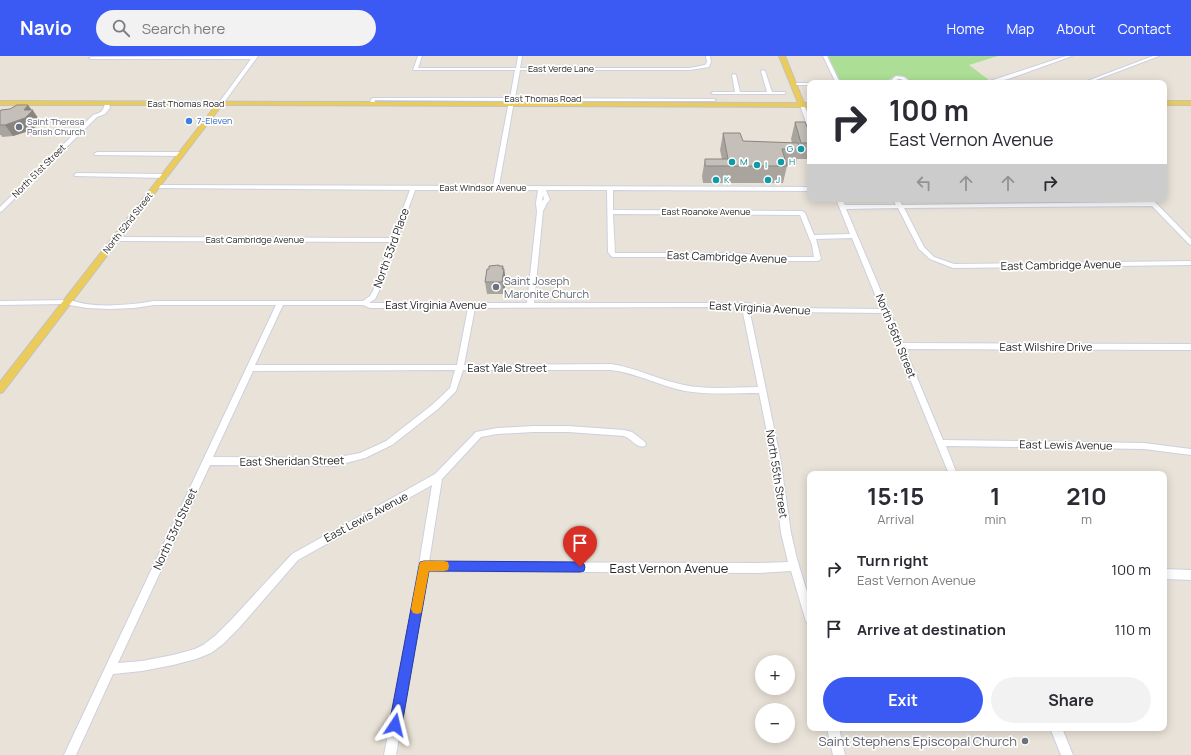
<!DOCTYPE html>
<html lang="en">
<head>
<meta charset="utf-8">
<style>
	:root { --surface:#fff; --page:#f2f2f3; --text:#2b2b33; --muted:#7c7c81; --accent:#3b59f3 }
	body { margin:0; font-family:Manrope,sans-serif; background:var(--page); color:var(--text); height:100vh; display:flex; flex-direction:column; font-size:15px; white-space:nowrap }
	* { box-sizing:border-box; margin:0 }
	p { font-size:13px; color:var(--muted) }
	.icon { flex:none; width:22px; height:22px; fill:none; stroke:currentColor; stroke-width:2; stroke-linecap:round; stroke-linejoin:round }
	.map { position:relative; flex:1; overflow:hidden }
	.drawer { position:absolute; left:807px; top:415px; width:360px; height:260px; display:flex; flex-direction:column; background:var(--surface); border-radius:8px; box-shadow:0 2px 10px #0003 }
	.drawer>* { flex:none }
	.banner { position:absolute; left:807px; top:24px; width:360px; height:122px; border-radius:8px; box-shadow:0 2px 10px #0003; background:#fff; color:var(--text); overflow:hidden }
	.fabs { position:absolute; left:755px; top:599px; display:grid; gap:8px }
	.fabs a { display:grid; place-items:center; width:40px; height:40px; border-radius:50%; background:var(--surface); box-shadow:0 2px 10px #0003; font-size:20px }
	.pin { position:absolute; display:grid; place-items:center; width:34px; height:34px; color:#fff; margin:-41px -17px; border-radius:50% 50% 50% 0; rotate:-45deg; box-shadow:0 0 4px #0007 }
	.pin .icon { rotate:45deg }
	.me { position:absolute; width:44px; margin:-22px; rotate:10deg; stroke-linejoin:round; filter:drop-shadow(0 0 3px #0008) }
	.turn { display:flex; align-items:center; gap:14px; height:84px; padding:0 16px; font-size:18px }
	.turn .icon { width:52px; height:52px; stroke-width:2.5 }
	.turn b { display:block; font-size:28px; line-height:34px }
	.lanes { display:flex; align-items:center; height:38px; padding:0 16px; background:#0003; justify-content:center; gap:20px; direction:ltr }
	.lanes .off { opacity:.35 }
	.eta { display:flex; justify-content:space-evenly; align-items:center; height:68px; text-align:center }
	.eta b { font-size:24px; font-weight:700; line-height:28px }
	.cta { display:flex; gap:8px; margin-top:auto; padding:8px 16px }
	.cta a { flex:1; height:46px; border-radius:24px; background:var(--accent); color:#fff; font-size:16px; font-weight:700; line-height:46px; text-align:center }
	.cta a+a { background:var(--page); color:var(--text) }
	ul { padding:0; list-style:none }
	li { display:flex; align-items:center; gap:12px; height:60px; padding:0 16px }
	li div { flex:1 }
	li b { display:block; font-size:15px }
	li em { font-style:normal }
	header { display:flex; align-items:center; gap:24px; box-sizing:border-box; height:56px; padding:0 20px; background:var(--accent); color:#fff }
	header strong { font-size:19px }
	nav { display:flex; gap:22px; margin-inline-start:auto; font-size:14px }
	.search { width:280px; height:36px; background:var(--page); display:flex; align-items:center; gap:10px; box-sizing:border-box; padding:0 14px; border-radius:22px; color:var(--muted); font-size:15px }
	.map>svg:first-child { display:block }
	.green { fill:#acdf95 }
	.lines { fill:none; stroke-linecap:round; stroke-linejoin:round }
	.minor-casing { stroke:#cdd0df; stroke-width:2 }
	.major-casing { stroke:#c2c2c2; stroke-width:2 }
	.minor { fill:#fff; fill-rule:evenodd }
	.major { fill:#ebcc5b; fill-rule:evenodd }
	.wall { fill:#a9a49e }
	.shaded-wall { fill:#898681 }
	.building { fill:#c4bfb8; stroke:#898681 }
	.route { fill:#3b59f3; stroke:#263a9e }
	.slow { fill:#f59e0b }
	.shop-dot { fill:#3f7fe0; stroke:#fff; stroke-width:1.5 }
	.worship-dot { fill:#6b7280; stroke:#fff; stroke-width:1.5 }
	.culture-dot { fill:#0f9aa8; stroke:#fff; stroke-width:1.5 }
	.labels { text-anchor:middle; stroke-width:3.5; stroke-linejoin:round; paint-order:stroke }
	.far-street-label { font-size:9px; fill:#262626; stroke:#fff }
	.far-shop-label { font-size:9px; fill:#366cbe; stroke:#fff; text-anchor:start }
	.far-worship-label { font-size:9px; fill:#5b616d; stroke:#fff; text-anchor:start }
	.far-culture-label { font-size:9px; fill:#0d838f; stroke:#fff; text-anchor:start }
	.street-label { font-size:11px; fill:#262626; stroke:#fff }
	.worship-label { font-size:11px; fill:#5b616d; stroke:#fff; text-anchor:start }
	.near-street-label { font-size:13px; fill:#262626; stroke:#fff }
	.near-worship-label { font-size:13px; fill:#5b616d; stroke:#fff; text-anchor:end }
</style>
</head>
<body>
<header>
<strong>Navio</strong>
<div class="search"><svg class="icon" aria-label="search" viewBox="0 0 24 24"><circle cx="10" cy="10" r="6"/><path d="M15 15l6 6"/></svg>Search here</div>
<nav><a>Home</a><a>Map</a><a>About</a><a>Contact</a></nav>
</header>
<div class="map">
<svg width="1191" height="699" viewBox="0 0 1191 699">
	<rect width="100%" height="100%" fill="#e9e2d8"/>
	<path class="green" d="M828 0H998L969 9 989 24 977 27H909L908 22 890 23 887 26 841 27Z"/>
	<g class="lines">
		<g class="minor-casing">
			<path id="minor" d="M254 0H258L222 49H220L218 48 251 3H91L89 2 91 1Z
				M418 0H422L418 12H516L518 0H522L520 12H690L705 9 707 6 706 0H710L711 6 709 11 690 14H520L515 42 714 43 716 44 714 45H514L499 130 810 131V135L613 134V154L802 155 805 157 814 179 850 178 836 143H842L845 149H896L893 143H899L902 149 1149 146V144H1153L1191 183V189L1189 188 1152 150 904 152 924 191 934 201 954 208 1191 205V209L953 212 930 203 919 193 898 152 846 153 903 287 1191 288V294L905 293 943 384 1144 387 1191 393V399L1144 393 946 390 957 418H949L883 257 786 256 749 252 780 401 791 477 797 503 810 546V567L806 566 805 562 791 515 759 517 428 515 396 699H384L410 563 432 429 298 504 239 572 223 588 211 597 196 603 173 609 142 615 113 618 76 699H64L276 249H154L134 252 110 253 87 252 64 248 0 249V245L71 244C93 253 130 249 154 245H363L370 240 373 235 390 186 115 185 112 183 115 181 392 182 410 134 154 132 153 131 156 129 493 130 509 45 375 44 374 49 370 48 371 43 373 42H510L515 14H413ZM415 134H538L536 147 537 156 527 247H369L375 243 379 235ZM546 134H607L608 196 611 200 613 201H734L783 205H818L821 203 816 183 852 182 881 253 786 252 745 247H534L543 155 547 147 550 144ZM543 139 544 143 542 145ZM613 158 800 159 812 189 814 201H783L734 197H615ZM283 249H363L370 252H468L457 309H255ZM719 251 742 252 758 331C734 331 708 334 684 329 659 324 637 312 611 308L464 309 475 252ZM455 314 450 332 432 349 386 385 360 397 334 402 213 401 253 315ZM463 314H611C637 317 660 330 685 335 709 339 735 337 759 337L772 401 781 477 788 506 759 507 429 506 442 423 481 381 497 378 533 376H568L624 380C632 383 637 393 645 390L646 388 645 386 632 376 624 374 568 370H533L497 372 476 376 435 418 292 498 231 564 215 580 203 589 195 593 173 599 142 605 118 607 210 409 334 410 365 402 392 389 438 353 456 335Z
				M823 0H827L840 27H836Z
				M1066 0H1072L1008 23 992 27H984Z
				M1153 0H1159L1088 27H1082Z
				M763 14 765 15 772 36H785V38H713L711 37 713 36H735L732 19 734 18 736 19 740 36H767L761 15Z
				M896 20 904 21 909 25 907 27H894L892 23ZM897 23H901L904 25 902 26 898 25Z
				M792 27H812H810V29H794L792 28Z
				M105 47H109L110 52 105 58 97 61 2 155 0 156V151L93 59C102 56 103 56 105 47Z
				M800 48 804 49 810 63V71L807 69 800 49Z
				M97 96H181L184 98 181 100 95 99 94 98Z
				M77 117 165 118 168 120 165 122 75 120 74 119Z
				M1164 513 1191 514V524L1164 523Z
				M827 672H839L845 699H833Z
				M1050 672H1062L1073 699H1061Z"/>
		</g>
		<g class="major-casing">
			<path id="major" d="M779 0H785L804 47H810V51L222 49 3 336 0 337V326L216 49H0V45L798 47Z
				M1164 45H1191V49H1164Z"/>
		</g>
		<use href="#minor" class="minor"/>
		<use href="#major" class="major"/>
	</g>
	<path class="wall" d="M33 54 41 66 32 74 13 80 2 81 1 79H0V55Z
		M795 66 810 78V99L809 103H797L796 110H787L783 127H703L702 120 705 103H722L720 94 723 77 743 85 792 87 791 83Z
		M499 209 500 210H503L506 224 504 238H487L485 226Z"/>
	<path class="shaded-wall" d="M28 49 41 66 32 74 13 80 5 69 24 54Z
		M503 210 504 217V213L506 224 504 238 502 226Z"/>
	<path class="building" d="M17 49H28L24 54H33L25 62 5 69H0V55L1 54 10 53Z
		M795 66H805L810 78V87H801Z
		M723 77H740L743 85 798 87 800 93H782L787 110H705V103H728Z
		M499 209V210H503L502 213H504L502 226H485L487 213H489V210Z"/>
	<path class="route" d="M424 505 580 506 584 508 585 511 584 515 580 516 429 515 402 669 400 673 395 675 391 673 389 669 419 510 420 506Z"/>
	<path class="slow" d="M424 505H444L448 506 449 510 448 514 444 515H429L422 553 421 557 417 558 413 557 411 553 419 510 420 506Z"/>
	<circle class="shop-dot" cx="189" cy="65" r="4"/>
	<g class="worship-dot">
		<circle cx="19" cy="71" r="4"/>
		<circle cx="496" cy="231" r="4"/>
		<circle cx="1025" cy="685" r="4"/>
	</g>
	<g class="culture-dot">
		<circle cx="801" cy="93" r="4"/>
		<circle cx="732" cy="106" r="4"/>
		<circle cx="781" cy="106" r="4"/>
		<circle cx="757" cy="109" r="4"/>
		<circle cx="716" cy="124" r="4"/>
		<circle cx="768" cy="124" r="4"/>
	</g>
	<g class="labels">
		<g class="far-street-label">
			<text x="561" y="16">East Verde Lane</text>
			<text x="543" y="46">East Thomas Road</text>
			<text x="186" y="51">East Thomas Road</text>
			<text transform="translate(39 115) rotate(-45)" y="3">North 51st Street</text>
			<text x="483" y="135">East Windsor Avenue</text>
			<text x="706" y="159">East Roanoke Avenue</text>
			<text transform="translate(128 167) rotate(-52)" y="3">North 52nd Street</text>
			<text x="255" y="187">East Cambridge Avenue</text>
		</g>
		<g class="far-shop-label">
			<text x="197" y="68">7-Eleven</text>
		</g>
		<g class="far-worship-label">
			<text x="27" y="69">Saint Theresa<tspan x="27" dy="10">Parish Church</tspan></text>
		</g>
		<g class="far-culture-label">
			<text x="793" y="96" text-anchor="end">G</text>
			<text x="740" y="109">M</text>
			<text x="789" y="109">H</text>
			<text x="765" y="112">I</text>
			<text x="724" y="127">K</text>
			<text x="776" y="127">J</text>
		</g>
		<g class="street-label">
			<text transform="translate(391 192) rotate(-70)" y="4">North 53rd Place</text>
			<text transform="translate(727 201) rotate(2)" y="4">East Cambridge Avenue</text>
			<text transform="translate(1061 209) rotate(-1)" y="4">East Cambridge Avenue</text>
			<text x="436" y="253">East Virginia Avenue</text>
			<text transform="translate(760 252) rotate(3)" y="4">East Virginia Avenue</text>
			<text transform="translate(896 280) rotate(68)" y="4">North 56th Street</text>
			<text x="1046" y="295">East Wilshire Drive</text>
			<text x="507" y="316">East Yale Street</text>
			<text transform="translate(1066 389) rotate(1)" y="4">East Lewis Avenue</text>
			<text transform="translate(292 405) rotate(-1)" y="4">East Sheridan Street</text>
			<text transform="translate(777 418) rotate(81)" y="4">North 55th Street</text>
			<text transform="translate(366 461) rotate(-28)" y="4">East Lewis Avenue</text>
			<text transform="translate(175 473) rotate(-65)" y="4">North 53rd Street</text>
		</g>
		<g class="worship-label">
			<text x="504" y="229">Saint Joseph<tspan x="504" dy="13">Maronite Church</tspan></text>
		</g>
		<g class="near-street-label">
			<text x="669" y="517">East Vernon Avenue</text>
		</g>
		<g class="near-worship-label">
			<text x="1017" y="690">Saint Stephens Episcopal Church</text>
		</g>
	</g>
</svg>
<div class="fabs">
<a>+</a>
<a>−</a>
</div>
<div class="pin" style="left:580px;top:511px;background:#d93025"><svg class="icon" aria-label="arrive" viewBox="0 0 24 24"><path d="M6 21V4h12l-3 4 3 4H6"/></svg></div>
<svg class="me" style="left:395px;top:669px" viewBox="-20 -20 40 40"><path d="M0-17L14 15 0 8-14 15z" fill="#3b59f3" stroke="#fff" stroke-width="4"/></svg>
<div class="banner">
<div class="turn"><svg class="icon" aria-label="right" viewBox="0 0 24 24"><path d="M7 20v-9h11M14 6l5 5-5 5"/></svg><div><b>100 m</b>East Vernon Avenue</div></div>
<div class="lanes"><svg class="icon off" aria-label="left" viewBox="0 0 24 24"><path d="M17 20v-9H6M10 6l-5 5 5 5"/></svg><svg class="icon off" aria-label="ahead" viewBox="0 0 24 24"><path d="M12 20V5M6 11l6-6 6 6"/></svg><svg class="icon off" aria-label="ahead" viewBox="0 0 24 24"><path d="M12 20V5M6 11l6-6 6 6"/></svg><svg class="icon" aria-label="right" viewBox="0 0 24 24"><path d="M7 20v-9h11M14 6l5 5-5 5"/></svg></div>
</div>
<section class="drawer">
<div class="eta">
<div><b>15:15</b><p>Arrival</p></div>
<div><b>1</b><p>min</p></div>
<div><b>210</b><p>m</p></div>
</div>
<ul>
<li><svg class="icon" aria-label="right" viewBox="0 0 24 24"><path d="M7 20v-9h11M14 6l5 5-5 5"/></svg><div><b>Turn right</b><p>East Vernon Avenue</p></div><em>100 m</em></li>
<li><svg class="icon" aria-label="arrive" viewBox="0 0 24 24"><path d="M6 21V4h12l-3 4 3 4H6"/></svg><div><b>Arrive at destination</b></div><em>110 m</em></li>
</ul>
<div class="cta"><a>Exit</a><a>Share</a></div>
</section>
</div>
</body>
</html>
